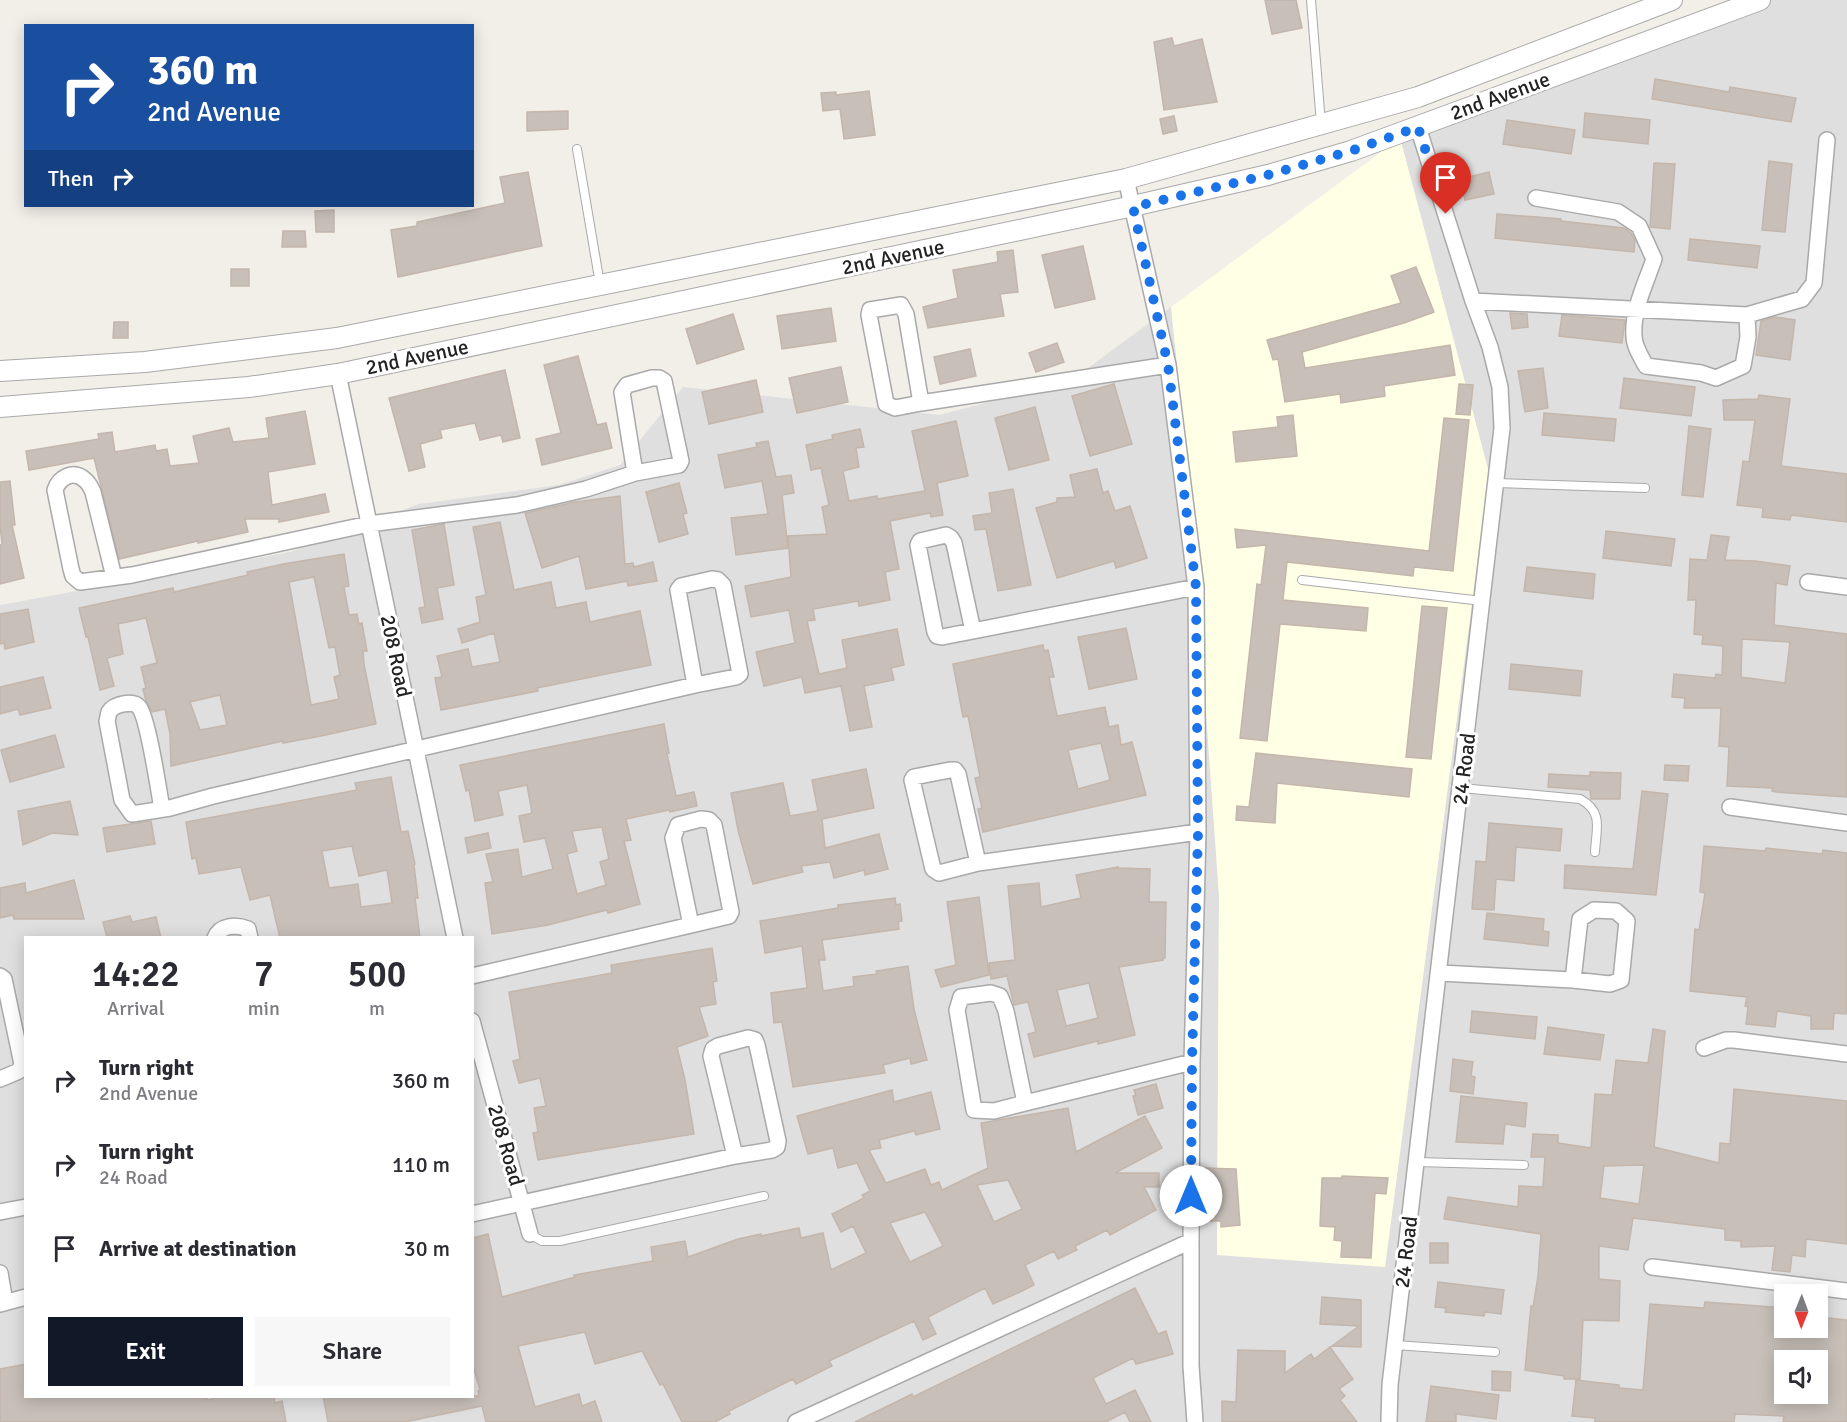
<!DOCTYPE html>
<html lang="en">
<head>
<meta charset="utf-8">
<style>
	:root { --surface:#fff; --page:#f7f7f7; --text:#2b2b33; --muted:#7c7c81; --accent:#111827 }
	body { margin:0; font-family:Signika,sans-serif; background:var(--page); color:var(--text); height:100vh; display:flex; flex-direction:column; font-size:22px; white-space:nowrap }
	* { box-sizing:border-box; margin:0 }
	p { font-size:20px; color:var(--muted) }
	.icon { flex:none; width:33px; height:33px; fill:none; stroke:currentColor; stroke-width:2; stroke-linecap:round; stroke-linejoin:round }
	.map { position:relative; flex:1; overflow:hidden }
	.details { position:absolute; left:24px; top:936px; width:450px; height:462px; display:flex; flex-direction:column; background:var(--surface); border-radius:0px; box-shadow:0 3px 15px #0003 }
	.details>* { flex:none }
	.top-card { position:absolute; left:24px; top:24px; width:450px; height:183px; border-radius:0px; box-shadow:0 3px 15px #0003; background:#1a4fa0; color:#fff; overflow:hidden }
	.needle { width:39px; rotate:181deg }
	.buttons { position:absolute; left:1774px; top:1284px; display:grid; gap:12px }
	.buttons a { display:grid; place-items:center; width:54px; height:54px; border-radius:0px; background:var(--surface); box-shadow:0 3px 15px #0003; font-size:30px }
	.pin { position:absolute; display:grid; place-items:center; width:51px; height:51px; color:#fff; margin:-62px -26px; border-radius:50% 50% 50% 0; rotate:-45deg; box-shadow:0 0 6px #0007 }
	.pin .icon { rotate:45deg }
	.me { position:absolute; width:66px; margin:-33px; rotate:0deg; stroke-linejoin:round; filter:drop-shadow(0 0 4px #0008) }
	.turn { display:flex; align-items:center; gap:21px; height:126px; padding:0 24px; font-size:27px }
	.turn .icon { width:78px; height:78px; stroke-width:2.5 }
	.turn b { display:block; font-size:42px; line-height:51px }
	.then { display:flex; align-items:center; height:57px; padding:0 24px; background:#0003; gap:12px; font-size:22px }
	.eta { display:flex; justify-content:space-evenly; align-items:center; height:102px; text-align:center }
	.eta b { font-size:36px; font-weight:600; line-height:42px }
	.action { display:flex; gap:12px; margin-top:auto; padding:12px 24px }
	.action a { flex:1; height:69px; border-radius:0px; background:var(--accent); color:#fff; font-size:24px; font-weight:600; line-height:69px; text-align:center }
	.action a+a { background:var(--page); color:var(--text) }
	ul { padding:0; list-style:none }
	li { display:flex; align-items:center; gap:18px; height:84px; padding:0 24px }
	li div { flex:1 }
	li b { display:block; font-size:22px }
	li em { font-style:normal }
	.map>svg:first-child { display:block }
	.residential { fill:#e0dfdf; fill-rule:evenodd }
	.education { fill:#ffffe5 }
	.building { fill:#c7bfb8; stroke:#c4b6ab; stroke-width:1.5; fill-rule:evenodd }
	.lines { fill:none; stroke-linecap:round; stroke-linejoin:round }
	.service-casing { stroke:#a9a9a9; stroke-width:10 }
	.minor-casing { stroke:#a9a9a9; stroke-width:18 }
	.tertiary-casing { stroke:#a9a9a9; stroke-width:22 }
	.service { stroke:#fff; stroke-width:8 }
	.minor { stroke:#fff; stroke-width:15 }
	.tertiary { stroke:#fff; stroke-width:20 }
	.route { stroke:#1a73e8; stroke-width:10; stroke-dasharray:0 18 }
	.labels { text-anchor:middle; stroke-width:6; stroke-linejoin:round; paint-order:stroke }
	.street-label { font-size:21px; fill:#222; stroke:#fff }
</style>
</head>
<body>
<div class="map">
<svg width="1847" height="1422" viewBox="0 0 1847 1422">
	<rect width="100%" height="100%" fill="#f2efe9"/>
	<path class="residential" d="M1757 0H1847V1422H0V605L290 552 419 504 559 485 620 465 683 387 940 415 1073 379 1171 307 1190 486 1219 895 1217 1254 1385 1266 1489 473 1400 138ZM26 938H472V1396H26ZM1785 1294H1818V1328H1785ZM1785 1360H1818V1394H1785Z"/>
	<path class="education" d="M1400 138 1489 473 1385 1267 1217 1255 1219 895 1190 486 1171 307Z"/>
	<path class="building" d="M1265 0H1296L1302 28 1272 34Z
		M1172 38 1174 46 1202 39 1217 102 1164 110 1154 42Z
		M1655 79 1729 92 1730 87 1796 98 1791 122 1652 99Z
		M869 91 875 135 844 139 840 109 823 111 821 93 836 92V95Z
		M568 111V129L527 131V112Z
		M1585 113 1650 120 1648 144 1583 137Z
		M1174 116 1177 131 1163 134 1160 119Z
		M1507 120 1575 130 1571 154 1503 144Z
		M1769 161 1792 164 1785 232 1762 230Z
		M1654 163 1675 164 1670 229 1650 227V226Z
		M528 172 542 246 398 277 391 230 417 226V222L505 203 500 177Z
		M1489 172 1494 194 1465 200 1460 179Z
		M334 210V232H316L315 211Z
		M1497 214 1561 219V221L1624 228 1631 233 1635 241 1634 252 1495 238Z
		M283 231H305L306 247H282Z
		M1690 239 1760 246 1757 268 1688 260Z
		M1083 246 1095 299 1055 308 1042 255Z
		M1013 250 1018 292 1000 294 1004 316 928 328 923 307 958 298 953 270 998 262 997 252Z
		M1416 267 1434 312 1404 323 1302 352 1305 368 1450 345 1455 375 1384 386 1385 396 1341 403 1340 394 1285 402 1278 359 1273 360 1267 340 1401 303 1391 276Z
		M231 269H249V286H231Z
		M831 308 836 341 782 349 777 316Z
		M1510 313 1527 314 1528 327 1512 329Z
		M733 314 744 349 697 364 686 329Z
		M1562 315 1625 320 1622 343 1559 336Z
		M1774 317 1795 320 1790 360 1756 355 1761 321Z
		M114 322H128V338H113Z
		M1057 343 1064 362 1036 372 1029 353Z
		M970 349 976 376 940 384 934 357Z
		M578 356 597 425 606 423 612 448 542 465 536 439 561 433 544 365Z
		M841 367 848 402 797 413 789 378Z
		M1543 368 1548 408 1525 412 1518 371Z
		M505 370 520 438 503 442 501 435 480 440 475 423 440 430 442 438 420 444 425 467 409 471 389 398Z
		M1624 378 1695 387 1691 416 1620 408Z
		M756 380 763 412 709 424 702 392Z
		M1114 384 1132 444 1090 456 1072 396Z
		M1459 384 1473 385 1470 415 1456 414Z
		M1759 395 1790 399 1781 466 1847 474V522L1791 515 1790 520 1762 517 1763 508 1737 505 1743 461 1749 462 1755 420H1724L1723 400 1758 399Z
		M1035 407 1049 460 1009 470 995 418Z
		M305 411 315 464 268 472 272 505 325 494 329 512 279 522V519H245L248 532 198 543V541L119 559 94 458 29 470 26 451 99 439 98 434 112 432 115 452 155 445 156 451 167 449 170 466 199 463 193 436 229 428 233 442 269 438 266 418Z
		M1544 413 1616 419 1614 441 1542 435Z
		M1293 415 1297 456 1236 462 1233 432 1278 427 1277 417Z
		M1444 418 1469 420 1453 571 1414 567 1413 576 1287 562 1283 600 1368 608 1366 631 1280 624 1267 741 1240 738 1257 584 1261 585 1266 545 1237 548 1235 529 1429 551Z
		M956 421 968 476 937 483 943 515 931 517 930 513 890 521 899 569 885 572 890 600 859 606 858 601 813 609 815 620 807 621 819 674 847 668 842 640 897 629 904 665 891 668 894 680 864 686 872 727 850 731 841 686 805 693 802 677 764 686 756 652 795 643 789 610 751 617 745 586 791 577 788 536 827 534 822 507 829 505 821 468 811 470 806 445 833 439 832 435 860 429 864 447 856 448 859 467 843 471 849 501 877 496V499L925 491 912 431Z
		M1689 426 1711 429 1703 497 1682 495Z
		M768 441 776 477 791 475 794 493 782 495 788 548 736 555 731 518 768 514 762 481 725 488 718 455 757 447 756 443Z
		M1097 469 1103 493 1108 491 1115 511 1130 506 1147 558 1116 568 1114 561 1057 578 1036 508 1057 502V498L1075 497 1070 475Z
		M10 481 15 525H12L24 578 0 584V545L2 544 0 526V482Z
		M679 483 687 513 683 514 688 534 659 542 646 492Z
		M1013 489 1031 585 998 591 986 529 975 530 973 516 992 513 989 493Z
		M620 496 625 564 633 563 634 567 653 562 657 581 628 586 627 581 586 589 579 556 542 568 525 513 575 502Z
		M500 522 514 590 551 582 556 608 586 602 590 622 640 611 651 665 537 688 538 691 441 710 435 678 442 677 437 656 468 649 472 667 500 662 494 633 462 643 458 629 480 622 476 597 486 595 473 527Z
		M444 524 454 585 437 588 443 619 422 623 419 608 425 607 412 530Z
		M1606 531 1675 539 1671 566 1603 558Z
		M1711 535 1729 537 1725 560 1755 561 1790 566 1787 585 1776 583 1774 625 1847 634V797L1776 792 1772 791 1773 788 1727 786 1729 747 1719 746 1721 708H1684L1685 698 1672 697 1674 674 1715 678 1716 674 1722 675 1723 646 1702 644 1703 635 1694 634 1696 600H1688L1690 559 1707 560ZM1742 639 1790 642 1785 683 1741 677Z
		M344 554 349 586 344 587 349 615 357 614 359 624 362 623 367 651H363L364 664 376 724 321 736 283 743V741L171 766 170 734 165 709 152 712 146 701 143 689 146 688 141 667 157 663 146 618 118 624 123 654 107 658 114 686 100 690 88 637H86L79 608 173 588 174 592 248 575 247 572 283 564ZM314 577 329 648 335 647 340 675 334 677 339 699 311 705 289 582ZM220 695 227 725 200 730 190 702Z
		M1527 567 1595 574 1593 599 1524 591Z
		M1422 606 1447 608 1431 759 1406 757Z
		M28 609 34 642 5 649 4 643 0 644V614Z
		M1126 628 1137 679 1089 689 1078 637Z
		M1043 645 1044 651 1048 650 1054 677H1049L1057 716 1105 707 1109 727 1118 725 1121 745 1132 742 1146 795 983 832 978 809 982 808 975 778 980 777 968 716 963 717 953 664ZM1101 743 1110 780 1078 789 1068 750Z
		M1511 664 1582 671 1580 696 1509 689Z
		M43 677 51 708 20 715 18 709 0 714V687Z
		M664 724 669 753 667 754 676 796 694 792 697 806 670 812 669 810 626 819 631 840 624 841 640 904 608 913 607 910 548 925 492 934 485 883 493 882 486 854 518 849 522 877 553 869 545 838 524 842 519 816 532 813 527 785 498 791 503 815 475 821 469 790 466 791 460 765ZM602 827 609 859 600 862 606 885 577 894 567 854 577 851 572 831Z
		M55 735 64 767 10 782 1 750Z
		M1256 753 1412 769 1409 797 1277 783 1275 823 1236 820 1237 806 1249 807Z
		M1665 765 1689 766 1688 781 1664 780Z
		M866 769 874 808 822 819 825 848 879 834 888 869 865 875 864 870 834 878 830 862 801 866 803 872 753 884 738 830 731 793 783 783 790 816 818 811 812 780Z
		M1590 772 1621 773 1620 799H1591L1590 790 1548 787 1549 774 1590 776Z
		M391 777 401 832 408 831 415 864 414 865 418 898H415L420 938H280L270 895 250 900 241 867 199 874 196 858 192 859 186 822 357 790 355 783ZM352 846 359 876 387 870 392 903 361 907 358 884 329 888 322 851Z
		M1642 791 1668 794 1656 895 1564 888 1565 865 1633 869Z
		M70 801 78 835 52 833 23 845 18 811Z
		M151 821 155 844 107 852 103 828Z
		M1489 823 1562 829 1560 851 1516 847 1514 881 1496 879 1494 910 1472 909 1476 861 1486 862Z
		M488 833 491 848 468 853 465 838Z
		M1704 846 1765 851 1766 848 1822 854 1823 850 1847 853V1002L1846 1014 1834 1013 1833 1029H1811V1016L1777 1011 1775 1027 1746 1024 1748 1007 1745 1006 1747 997 1690 991 1695 929 1699 930 1705 893 1700 892Z
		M1118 867V868L1150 869 1149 902H1166L1165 958H1163V960L1119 967 1135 1035 1098 1044V1041L1034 1057 1028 1034 1036 1032 1028 1002 1014 1005 1007 976 991 979 989 963 1015 960 1008 886 1039 883 1041 907 1081 898 1076 875ZM1089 983 1098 1018 1066 1026 1057 990Z
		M74 880 84 919H14L13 915 0 918V888L25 883 26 893Z
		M979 897 989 975 941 987 935 970 956 965 947 902Z
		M895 898 896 905 900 904 902 921 898 922 899 929 822 940 825 960H819L823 991 854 986 853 977 877 974 876 971 908 966 914 1009 927 1060 911 1064 910 1058 883 1065 885 1073 793 1087 782 1022 774 1023 771 993 807 988 802 946 765 953 760 921 838 908V905Z
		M1487 913 1544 919 1543 931 1549 932 1548 946 1484 939Z
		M130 916 132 922 156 917 161 938H107L103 922Z
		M712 948 717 981 713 982 716 1004 699 1007 708 1036 677 1047 685 1080 694 1134 538 1160 533 1133 538 1132 534 1108 546 1106 540 1078 519 1083 513 1061 520 1059 509 992 612 973 611 965Z
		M1472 1011 1537 1017 1535 1039 1470 1032Z
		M1548 1027 1604 1035 1600 1060 1544 1054Z
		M1653 1029 1665 1031 1654 1147 1719 1163 1720 1143 1730 1144 1734 1089 1847 1101V1244L1806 1239 1805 1257 1792 1255 1790 1272 1772 1270 1775 1246 1741 1247V1241L1725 1240V1229L1633 1218 1628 1250 1599 1246V1279L1620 1281 1619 1321 1583 1320 1580 1379H1564V1376L1525 1370 1531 1306 1533 1307 1538 1276 1541 1234 1444 1219 1448 1197 1518 1207 1519 1186 1543 1187 1545 1157H1531L1533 1134 1558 1135V1143L1591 1148 1595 1094 1612 1095 1616 1060 1648 1063ZM1644 1165 1639 1204 1600 1198 1604 1166Z
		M1453 1059 1473 1062 1471 1076 1475 1077 1473 1094 1450 1091Z
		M1156 1084 1163 1108 1138 1115 1133 1096H1136L1134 1090Z
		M892 1090 894 1102 931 1092 940 1129 916 1135 914 1131 879 1140 881 1148 869 1150 886 1183 925 1169 931 1185 939 1182 942 1190 988 1168 981 1123 1068 1108 1076 1152 1145 1116 1162 1148 1115 1173H1159V1187H1144L1156 1210 1110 1235 1107 1230 1075 1246 1077 1250 1058 1259 1054 1251 1025 1265 1034 1285 1018 1293 993 1304 985 1288 928 1317 936 1334 923 1340 914 1321 829 1361 832 1366 796 1384 793 1379 729 1411 730 1414 715 1422H682L663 1384 660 1385 642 1351 595 1364 585 1332 518 1346 535 1407 579 1394 582 1406 595 1401 602 1422H486L482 1406 405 1422H328L323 1396H479L478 1391 480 1390 472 1363V1238L488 1234 502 1297 575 1277 574 1275 653 1261 651 1247 685 1241 688 1257 738 1239 761 1234V1236L799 1228 801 1238 823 1233 831 1270 866 1253 853 1226 841 1232 832 1214 864 1198 862 1195 870 1191 857 1163 838 1168 833 1148 808 1154 797 1116ZM1008 1180 1022 1209 994 1222 977 1185ZM925 1212 943 1246 910 1262 890 1223Z
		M1461 1096 1527 1103 1525 1127 1505 1124 1503 1144 1456 1142Z
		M1201 1168 1236 1169 1240 1225 1221 1227V1221H1202Z
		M1342 1176 1388 1178 1386 1194 1375 1193 1371 1258 1341 1257 1342 1241 1334 1240 1335 1227 1320 1226 1322 1178H1342Z
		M1430 1243H1448V1263H1430Z
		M1438 1282 1504 1290 1501 1314 1485 1312 1484 1316 1445 1312 1446 1308 1435 1307Z
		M1135 1288 1158 1334 1166 1331 1173 1354 1136 1364 1133 1358 1093 1378 1106 1404 1135 1390 1151 1422H1130L1125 1412 1106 1422H855L912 1394 913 1397Z
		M1322 1297 1361 1300V1347L1332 1346 1359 1326 1320 1324Z
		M1705 1302 1785 1308V1328H1819L1820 1317 1847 1320V1422H1783L1784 1416 1735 1414 1734 1422H1595V1418L1572 1416 1576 1380 1619 1385V1388L1643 1390 1650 1304 1704 1308ZM1785 1360H1818V1394H1785Z
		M1330 1347 1353 1379 1339 1389 1345 1396 1340 1400 1357 1422H1222V1401L1236 1402 1238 1350 1285 1351V1373L1311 1354 1314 1359Z
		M26 1364V1396H207V1400L224 1396H274L275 1403 282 1401 286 1422H0V1369Z
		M1492 1371 1511 1372 1510 1391 1492 1390Z
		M1431 1386 1499 1395 1496 1419 1456 1414V1422H1426Z"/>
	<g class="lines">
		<g class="service-casing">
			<path id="service" d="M1311 0 1321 124
				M577 149 600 284
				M1497 483 1645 488
				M1302 580 1482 601
				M1461 788 1580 799C1604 812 1596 829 1595 852
				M1417 1162 1524 1165
				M530 1234 542 1241H560L764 1196
				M1395 1345 1495 1352"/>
		</g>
		<g class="minor-casing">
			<path id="minor" d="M1126 179 1168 365 1196 587 1198 832 1192 1062 1191 1241V1366L1195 1422
				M1473 301 1747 315 1748 337 1743 366 1716 378 1701 373 1646 366C1641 357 1634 346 1634 336 1632 310 1646 283 1654 259L1639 226 1618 212 1536 198
				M901 305 906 314 921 403 895 408 886 404 869 315 870 310Z
				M1747 315 1802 299 1814 283 1827 140
				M338 374 455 938
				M652 378H659L664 381 681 461 679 465 635 473 622 392 627 385Z
				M921 403 1168 365
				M946 535 951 538 954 543 973 631 942 637 937 636 935 632 918 545 920 541Z
				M114 577 93 492C91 488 89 483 85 480 73 469 59 478 55 490L71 569 73 576 80 582 132 575 369 524 517 505 586 489 635 473
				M712 579 718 580 723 585 740 674 736 677 695 685 678 590 681 586Z
				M1808 582 1847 587
				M973 631 1196 587
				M950 770H955L958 774 978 863 939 873 933 869 912 780 914 777Z
				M1730 807 1847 823
				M162 809C159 792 148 718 139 707 133 700 114 704 109 712 108 715 108 718 107 721L122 800 132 814 170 808 213 796 695 685
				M701 819 709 820 714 825 731 912 729 916 691 925 673 838 678 825Z
				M978 863 1198 832
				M215 938C220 925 236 924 248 929L250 938
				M1440 973 1573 980 1610 984 1621 980 1627 921 1616 911 1594 910 1580 919 1573 980
				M0 976 4 979 22 1064 19 1071 0 1079
				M472 976 691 925
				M991 993 1000 996 1006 1011 1025 1103 994 1111 974 1110 957 1010 961 997Z
				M472 1021 530 1234
				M748 1038 755 1040 757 1045 778 1141 777 1147 772 1150 735 1156 711 1056 713 1049 718 1046Z
				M1704 1048 1726 1040H1734L1847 1054
				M1025 1103 1192 1062
				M0 1212 26 1207
				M472 1214 735 1156
				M1652 1267 1847 1291
				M0 1273 5 1302
				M0 1304 26 1297
				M796 1422 1191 1241
				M1389 1422 1390 1385 1502 428 1500 387 1490 347 1473 301 1418 127"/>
		</g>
		<g class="tertiary-casing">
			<path id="tertiary" d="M0 371 145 362 337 338 1126 179 1418 97 1672 0
				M0 407 249 387 338 374 1133 206 1268 175 1351 151 1760 0"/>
		</g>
		<use href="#service" class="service"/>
		<use href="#minor" class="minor"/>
		<use href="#tertiary" class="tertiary"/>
	</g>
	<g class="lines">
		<path class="route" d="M1191 1196 1192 1062 1198 832 1196 587 1168 365 1133 207 1268 175 1351 151 1418 127 1446 214"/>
	</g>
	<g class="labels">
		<g class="street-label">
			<text transform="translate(1500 96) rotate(-20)" y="7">2nd Avenue</text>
			<text transform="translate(893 257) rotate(-12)" y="7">2nd Avenue</text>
			<text transform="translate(417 357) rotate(-12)" y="7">2nd Avenue</text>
			<text transform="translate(396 656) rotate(78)" y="7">208 Road</text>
			<text transform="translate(1464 769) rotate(-83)" y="7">24 Road</text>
			<text transform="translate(506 1145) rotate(74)" y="7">208 Road</text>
			<text transform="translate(1406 1252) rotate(-83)" y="7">24 Road</text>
		</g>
	</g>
</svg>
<div class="buttons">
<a><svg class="needle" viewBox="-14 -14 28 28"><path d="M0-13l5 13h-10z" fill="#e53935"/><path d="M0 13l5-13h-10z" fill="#7c7c81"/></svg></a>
<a><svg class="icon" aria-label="sound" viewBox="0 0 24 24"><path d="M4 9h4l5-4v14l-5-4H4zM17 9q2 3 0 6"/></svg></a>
</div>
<div class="pin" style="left:1446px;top:214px;background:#d93025"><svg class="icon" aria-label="arrive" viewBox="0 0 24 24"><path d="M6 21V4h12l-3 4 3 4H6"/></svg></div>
<svg class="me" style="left:1191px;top:1196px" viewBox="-20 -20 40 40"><circle r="19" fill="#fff"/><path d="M0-13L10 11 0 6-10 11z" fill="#1a73e8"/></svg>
<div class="top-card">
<div class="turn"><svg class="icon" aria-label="right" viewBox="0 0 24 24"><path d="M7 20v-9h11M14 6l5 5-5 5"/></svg><div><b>360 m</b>2nd Avenue</div></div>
<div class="then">Then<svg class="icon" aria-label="right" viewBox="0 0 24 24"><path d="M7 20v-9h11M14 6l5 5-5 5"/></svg></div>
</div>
<section class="details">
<div class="eta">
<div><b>14:22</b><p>Arrival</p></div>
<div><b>7</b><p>min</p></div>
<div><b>500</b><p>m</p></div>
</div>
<ul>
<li><svg class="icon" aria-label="right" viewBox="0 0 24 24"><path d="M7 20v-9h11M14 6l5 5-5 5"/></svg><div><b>Turn right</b><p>2nd Avenue</p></div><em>360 m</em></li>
<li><svg class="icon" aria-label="right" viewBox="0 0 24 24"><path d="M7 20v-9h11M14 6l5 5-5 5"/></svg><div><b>Turn right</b><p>24 Road</p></div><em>110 m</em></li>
<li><svg class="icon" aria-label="arrive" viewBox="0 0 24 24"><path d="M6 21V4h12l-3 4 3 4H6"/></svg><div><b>Arrive at destination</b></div><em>30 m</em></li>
</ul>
<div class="action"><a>Exit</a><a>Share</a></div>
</section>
</div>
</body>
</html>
